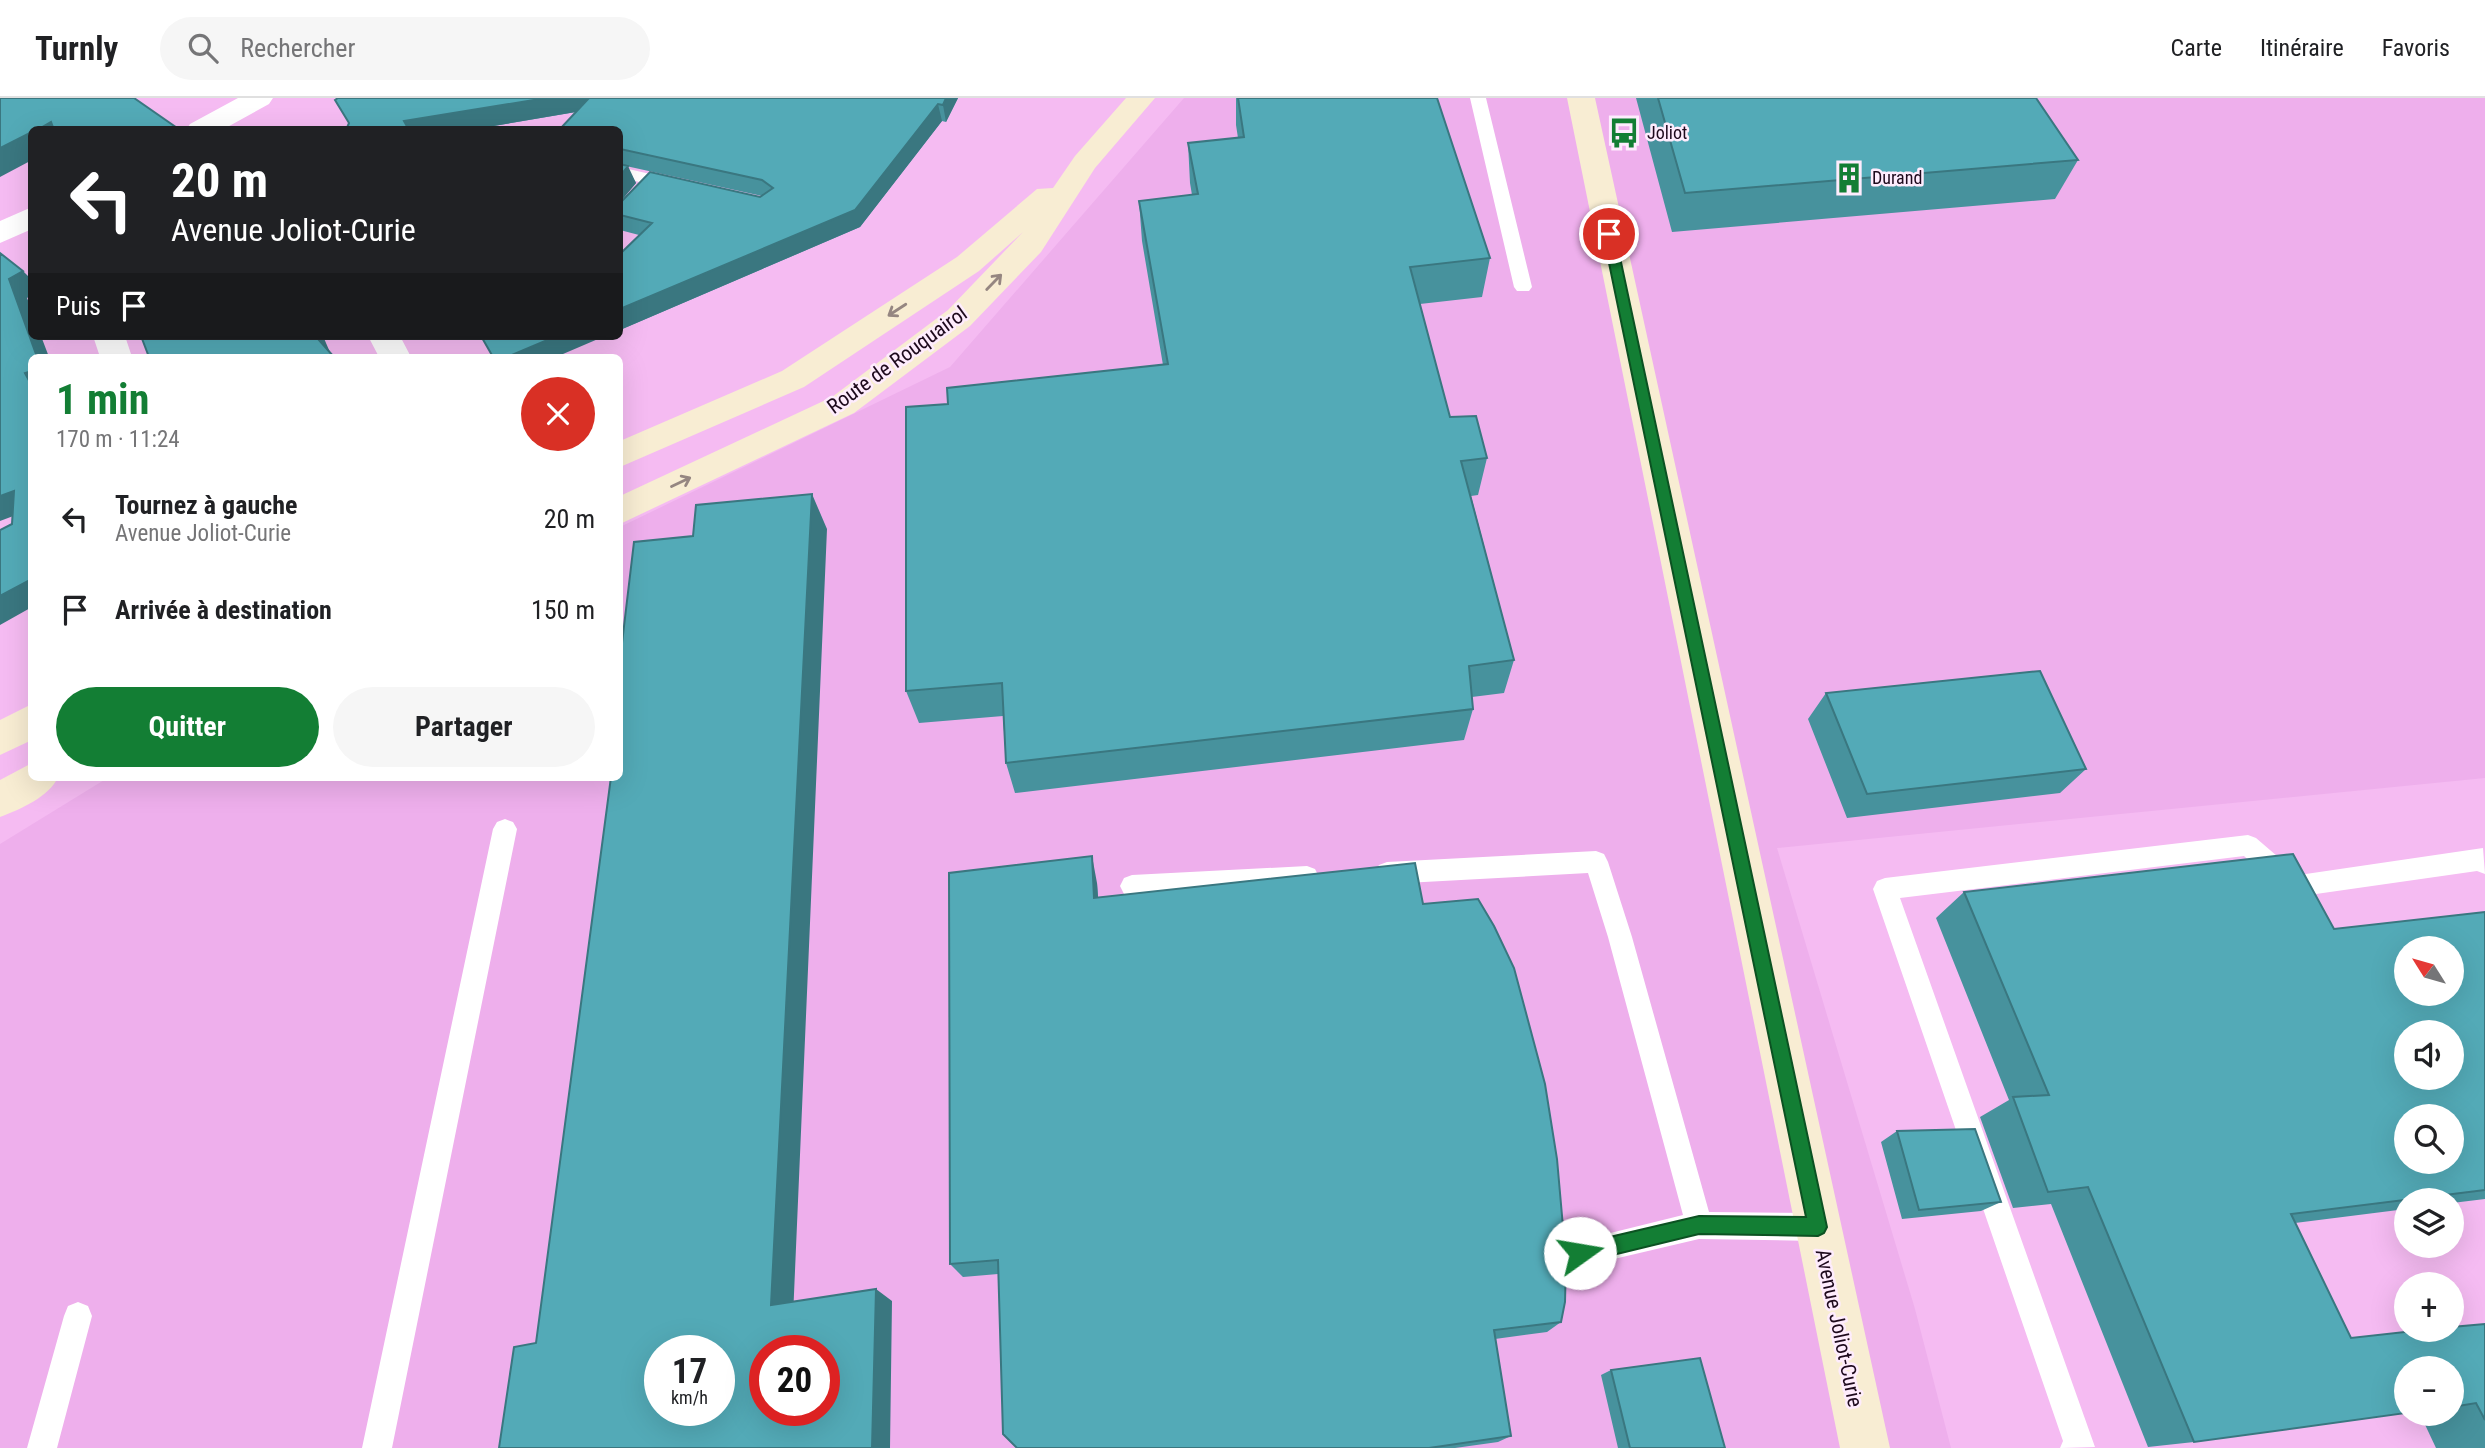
<!DOCTYPE html>
<html lang="fr">
<head>
<meta charset="utf-8">
<style>
	:root { --surface:#fff; --page:#f6f6f6; --text:#202124; --muted:#757577; --line:#e0e0e0; --accent:#137e34 }
	body { margin:0; font-family:"Roboto Condensed",sans-serif; background:var(--page); color:var(--text); height:100vh; display:flex; flex-direction:column; font-size:26px; white-space:nowrap }
	* { box-sizing:border-box; margin:0 }
	p { font-size:23px; color:var(--muted) }
	.icon { flex:none; width:38px; height:38px; fill:none; stroke:currentColor; stroke-width:2; stroke-linecap:round; stroke-linejoin:round }
	.map { position:relative; flex:1; overflow:hidden }
	.side { position:absolute; left:28px; top:256px; width:595px; height:427px; display:flex; flex-direction:column; background:var(--surface); border-radius:10px; box-shadow:0 7px 28px #0002 }
	.side>* { flex:none }
	.hud { position:absolute; left:28px; top:28px; width:595px; height:214px; border-radius:10px; box-shadow:0 7px 28px #0002; background:#202124; color:#fff; overflow:hidden }
	.needle { width:46px; rotate:307deg }
	.tools { position:absolute; left:2394px; top:838px; display:grid; gap:14px }
	.tools a { display:grid; place-items:center; width:70px; height:70px; border-radius:50%; background:var(--surface); box-shadow:0 7px 28px #0002; font-size:35px }
	.speed { position:absolute; left:644px; top:1237px; display:flex; gap:14px; font-size:35px; font-weight:700; text-align:center }
	.speed>* { display:grid; place-content:center; width:91px; height:91px; border-radius:50%; background:var(--surface); box-shadow:0 7px 28px #0002; line-height:1 }
	.speed small { font-size:18px; font-weight:400 }
	.speed .limit { border:10px solid #d22; background:#fff; color:#111 }
	.pin { position:absolute; display:grid; place-items:center; width:60px; height:60px; color:#fff; margin:-30px; border:4px solid #fff; border-radius:50%; box-shadow:0 2px 7px #0007 }
	.me { position:absolute; width:77px; margin:-38px; rotate:77deg; stroke-linejoin:round; filter:drop-shadow(0 0 5px #0008) }
	.turn { display:flex; align-items:center; gap:24px; height:147px; padding:0 28px; font-size:32px }
	.turn .icon { width:91px; height:91px; stroke-width:2.5 }
	.turn b { display:block; font-size:49px; line-height:60px }
	.then { display:flex; align-items:center; height:66px; padding:0 28px; background:#0003; gap:14px; font-size:26px }
	.round { display:grid; place-items:center; flex:none; width:74px; height:74px; border-radius:37px; background:var(--page) }
	.summary { display:flex; align-items:center; justify-content:space-between; height:119px; padding:0 28px }
	h1 { font-size:42px; font-weight:700; line-height:52px; color:var(--accent) }
	.button { display:flex; gap:14px; margin-top:auto; padding:14px 28px }
	.button a { flex:1; height:80px; border-radius:42px; background:var(--accent); color:#fff; font-size:28px; font-weight:700; line-height:80px; text-align:center }
	.button a+a { background:var(--page); color:var(--text) }
	ul { padding:0; list-style:none }
	li { display:flex; align-items:center; gap:21px; height:91px; padding:0 28px }
	li div { flex:1 }
	li b { display:block; font-size:26px }
	li em { font-style:normal }
	header { display:flex; align-items:center; gap:42px; box-sizing:border-box; height:98px; padding:0 35px; background:var(--surface); border-bottom:2px solid var(--line) }
	header strong { font-size:33px }
	nav { display:flex; gap:38px; margin-inline-start:auto; font-size:24px }
	.search { width:490px; height:63px; background:var(--page); display:flex; align-items:center; gap:18px; box-sizing:border-box; padding:0 24px; border-radius:38px; color:var(--muted); font-size:26px }
	.map>svg:first-child { display:block }
	.built { fill:#eeafec; fill-rule:evenodd }
	.lines { fill:none; stroke-linecap:round; stroke-linejoin:round }
	.lane { fill:#fff; fill-rule:evenodd }
	.street { fill:#fff; fill-rule:evenodd }
	.secondary { fill:#f8edd3; fill-rule:evenodd }
	.wall { fill:#47929d }
	.shaded-wall { fill:#3a7780 }
	.building { fill:#53aab7; stroke:#3a7780; stroke-width:2; fill-rule:evenodd }
	.oneway { stroke:#958681 }
	.route { fill:#137e34; stroke:#0c5222; stroke-width:2 }
	.labels { text-anchor:middle; stroke-width:5; stroke-linejoin:round; paint-order:stroke }
	.far-poi-label { font-size:18px; fill:#1d091c; stroke:#feecfd; text-anchor:start }
	.street-label { font-size:21px; fill:#1d091c; stroke:#feecfd }
</style>
</head>
<body>
<header>
<strong>Turnly</strong>
<div class="search"><svg class="icon" aria-label="search" viewBox="0 0 24 24"><circle cx="10" cy="10" r="6"/><path d="M15 15l6 6"/></svg>Rechercher</div>
<nav><a>Carte</a><a>Itinéraire</a><a>Favoris</a></nav>
</header>
<div class="map">
<svg width="2485" height="1350" viewBox="0 0 2485 1350">
	<rect width="100%" height="100%" fill="#f5bbf2"/>
	<path class="built" d="M1184 0H2485V680L1777 750 1915 1211 1951 1350H0V746L109 679H620V429L950 269ZM660 1253H719V1312H660ZM765 1253H824V1312H765Z"/>
	<g class="lines">
		<path class="lane" d="M1470 0H1486L1532 189 1529 193H1517L1514 189Z
			M620 69 680 83 683 87 674 93 620 79Z
			M505 721 513 724 517 731 392 1350H362L493 731 497 724Z
			M2248 737 2256 740 2299 777 2483 750 2485 776 2477 773 2295 799 2287 796 2244 758 1900 800 2095 1349 2060 1350 2063 1343 1873 791 1877 783 1885 780Z
			M1596 753 1604 756 1608 764 1632 839 1709 1114 1817 1115 1827 1119 1831 1129 1827 1139 1817 1143 1699 1141 1580 1169 1570 1165 1566 1155 1570 1145 1683 1117 1608 839 1588 775 1387 786 1379 783 1375 775 1379 767 1387 764Z
			M1307 768 1315 771 1319 779 1315 787 1307 790 1132 799 1124 796 1120 788 1124 780 1132 777Z
			M78 1204 88 1208 92 1218 57 1350H27L64 1218 68 1208Z"/>
		<path class="street" d="M238 0H273L269 6 222 32H186L190 26Z
			M32 109V131L0 145V123Z
			M93 238H125L132 259H100Z
			M368 238H400L411 259H379Z"/>
		<path class="secondary" d="M1126 0H1155L1095 70 1041 154 970 228 854 315 620 426V398L832 299 948 212 1023 134 979 173 804 289 620 369V343L782 273 957 159 1037 91 1053 90 1075 58Z
			M1567 0H1595L1890 1350H1840Z
			M32 606V642L0 657V622Z
			M32 665V679H58C49 699 21 711 0 719V682Z"/>
	</g>
	<path class="wall" d="M958 0 946 24 942 23 860 129 620 232V156L639 137 620 132V105L760 99 762 98 626 68 636 85 620 104V32L576 14 470 32 349 25 335 2Z
		M1236 0H1437L1490 160 1482 199 1420 206 1450 319 1487 360 1478 397 1471 398 1514 562 1504 595 1472 599 1473 611 1464 642 1015 695 1006 665 1003 618 919 625 906 593 948 306 1163 267 1142 143 1139 103 1192 97 1190 85 1188 45 1238 40 1236 27Z
		M1636 0H2036L2078 62 2055 101 1672 134Z
		M1826 595 2086 671 2060 695 1847 720 1808 621Z
		M1097 785 1098 800 1423 806 1561 1224 1547 1234 1495 1241 1511 1338 1498 1344 1455 1350H1017L998 1176 963 1179 950 1166Z
		M1964 794 2334 831 2485 814V1101L2452 1105V1102H2406V1111L2295 1125 2351 1240 2485 1226V1350H2436L2420 1316H2452V1270L2194 1344 2148 1349 2051 1106 2013 1110 1980 1019 2009 1002 1936 820Z
		M1897 1033 2001 1104 1981 1113 1902 1121 1881 1044Z
		M1611 1272 1725 1350H1618L1601 1277Z"/>
	<path class="shaded-wall" d="M546 0H601L605 9 470 32H409L404 23Z
		M946 0H958L946 24 943 7Z
		M938 6 942 23 860 129 620 232V211Z
		M51 24 57 32H37Z
		M32 34V62L0 79V50Z
		M628 68 636 85 620 104V78Z
		M23 173 32 182V197L27 200 32 212V238H41L49 259H37L9 181Z
		M317 238H323L332 259 318 241Z
		M557 238H605L556 259H507Z
		M32 273V288L25 275Z
		M14 393 32 411 0 423V398Z
		M812 396 827 431 793 1219 771 1207Z
		M32 481V509L0 527V498Z
		M1092 758 1097 785 1100 826 1094 800Z
		M876 1191 892 1203 890 1350H872Z"/>
	<path class="building" d="M0 0H134L180 32H54L51 24 37 32H32V34L0 50Z
		M338 0H546L404 23 409 32H346L349 25 335 2Z
		M589 0H946L943 7 938 6 855 112 620 211V156L652 125 620 117V105L650 74 760 99 773 90 762 82 620 51V32H559Z
		M1238 0H1437L1490 160 1410 169 1450 319 1476 318 1487 360 1461 363 1514 562 1469 568 1473 611 1006 665 1002 585 906 593V309L948 306 947 290 1168 266 1139 103 1198 96 1188 45 1244 39Z
		M1658 0H2036L2078 62 1685 95Z
		M620 66 628 68 620 78Z
		M0 155 23 173 9 181 37 259H32V273L25 275 32 288V481L0 498V432L12 426 14 393 0 398Z
		M141 238H317L318 241 334 259H149Z
		M481 238H557L507 259H493Z
		M812 396 771 1207 876 1191 872 1350H499L514 1249 536 1245 611 679H620V562L634 444 693 438 696 407ZM660 1253H719V1312H660ZM765 1253H824V1312H765Z
		M2040 573 2086 671 1867 696 1826 595Z
		M2293 756 2334 831 2485 814V1092L2291 1116 2351 1240 2423 1232H2452V1229L2485 1226V1322L2476 1305 2452 1309V1270H2406V1315L2194 1344 2088 1089 2048 1094 2013 999 2049 997 1964 794ZM2406 850H2452V896H2406ZM2406 934H2452V980H2406ZM2406 1018H2452V1064H2406Z
		M1092 758 1094 800 1415 765 1423 806 1478 801 1494 828 1514 870 1545 986 1557 1061 1566 1163 1565 1204 1561 1224 1494 1232 1511 1338 1429 1350H1017L1003 1336 998 1162 950 1166 949 775Z
		M1975 1031 2001 1104 1919 1112 1897 1033Z
		M1700 1260 1725 1350H1630L1611 1272Z"/>
	<defs><path id="oneway-shaft" d="M-6 0H5M1.5-3L5.5 0L1.5 3" fill="none" stroke-width="1.6" stroke-linecap="round" stroke-linejoin="round" transform="scale(1.75)"/></defs>
	<g class="oneway">
		<use href="#oneway-shaft" transform="translate(994 184) rotate(-46)"/>
		<use href="#oneway-shaft" transform="translate(897 212) rotate(147)"/>
		<use href="#oneway-shaft" transform="translate(681 384) rotate(-25)"/>
	</g>
	<path class="route" d="M1609 132 1615 136 1827 1129 1824 1135 1818 1138 1699 1136 1580 1165 1573 1162 1570 1155 1573 1149 1580 1146 1699 1118 1806 1119 1603 136Z"/>
	<defs>
		<g id="bus-bare" transform="scale(2.415)"><path d="M-5-6H5V4H4V6H2V4H-2V6H-4V4H-5ZM-3.5-4V0h7V-4ZM-3.5 1.2v1.5H-2V1.2ZM2 1.2v1.5H3.5V1.2Z" fill="#137e34" stroke="#feecfd" stroke-width="2.5" paint-order="stroke"/></g>
		<g id="building-bare" transform="scale(2.415)"><path d="M-4-6H4V6H1V3H-1V6H-4ZM-2.5-4.3h1.7v1.8h-1.7ZM.8-4.3h1.7v1.8H.8ZM-2.5-1h1.7V.8h-1.7ZM.8-1h1.7V.8H.8Z" fill="#137e34" stroke="#feecfd" stroke-width="2.5" paint-order="stroke"/></g>
	</defs>
	<g fill-rule="evenodd">
		<use href="#bus-bare" x="1624" y="35"/>
		<use href="#building-bare" x="1849" y="80"/>
	</g>
	<g class="labels">
		<g class="far-poi-label">
			<text x="1647" y="41">Joliot</text>
			<text x="1872" y="86">Durand</text>
		</g>
		<g class="street-label">
			<text transform="translate(897 262) rotate(-36)" y="7">Route de Rouquairol</text>
			<text transform="translate(1839 1230) rotate(78)" y="7">Avenue Joliot-Curie</text>
		</g>
	</g>
</svg>
<div class="tools">
<a><svg class="needle" viewBox="-14 -14 28 28"><path d="M0-13l5 13h-10z" fill="#e53935"/><path d="M0 13l5-13h-10z" fill="#757577"/></svg></a>
<a><svg class="icon" aria-label="sound" viewBox="0 0 24 24"><path d="M4 9h4l5-4v14l-5-4H4zM17 9q2 3 0 6"/></svg></a>
<a><svg class="icon" aria-label="search" viewBox="0 0 24 24"><circle cx="10" cy="10" r="6"/><path d="M15 15l6 6"/></svg></a>
<a><svg class="icon" aria-label="layers" viewBox="0 0 24 24"><path d="M12 4l9 5-9 5-9-5zM3 14l9 5 9-5"/></svg></a>
<a>+</a>
<a>−</a>
</div>
<div class="speed"><div>17<small>km/h</small></div><div class="limit">20</div></div>
<div class="pin" style="left:1609px;top:136px;background:#d93025"><svg class="icon" aria-label="arrive" viewBox="0 0 24 24"><path d="M6 21V4h12l-3 4 3 4H6"/></svg></div>
<svg class="me" style="left:1580px;top:1155px" viewBox="-20 -20 40 40"><circle r="19" fill="#fff"/><path d="M0-13L10 11 0 6-10 11z" fill="#137e34"/></svg>
<div class="hud">
<div class="turn"><svg class="icon" aria-label="left" viewBox="0 0 24 24"><path d="M17 20v-9H6M10 6l-5 5 5 5"/></svg><div><b>20 m</b>Avenue Joliot-Curie</div></div>
<div class="then">Puis<svg class="icon" aria-label="arrive" viewBox="0 0 24 24"><path d="M6 21V4h12l-3 4 3 4H6"/></svg></div>
</div>
<section class="side">
<div class="summary"><div><h1>1 min</h1><p>170 m · 11:24</p></div><a class="round" style="background:#d93025;color:#fff"><svg class="icon" aria-label="close" viewBox="0 0 24 24"><path d="M6 6l12 12M18 6L6 18"/></svg></a></div>
<ul>
<li><svg class="icon" aria-label="left" viewBox="0 0 24 24"><path d="M17 20v-9H6M10 6l-5 5 5 5"/></svg><div><b>Tournez à gauche</b><p>Avenue Joliot-Curie</p></div><em>20 m</em></li>
<li><svg class="icon" aria-label="arrive" viewBox="0 0 24 24"><path d="M6 21V4h12l-3 4 3 4H6"/></svg><div><b>Arrivée à destination</b></div><em>150 m</em></li>
</ul>
<div class="button"><a>Quitter</a><a>Partager</a></div>
</section>
</div>
</body>
</html>
